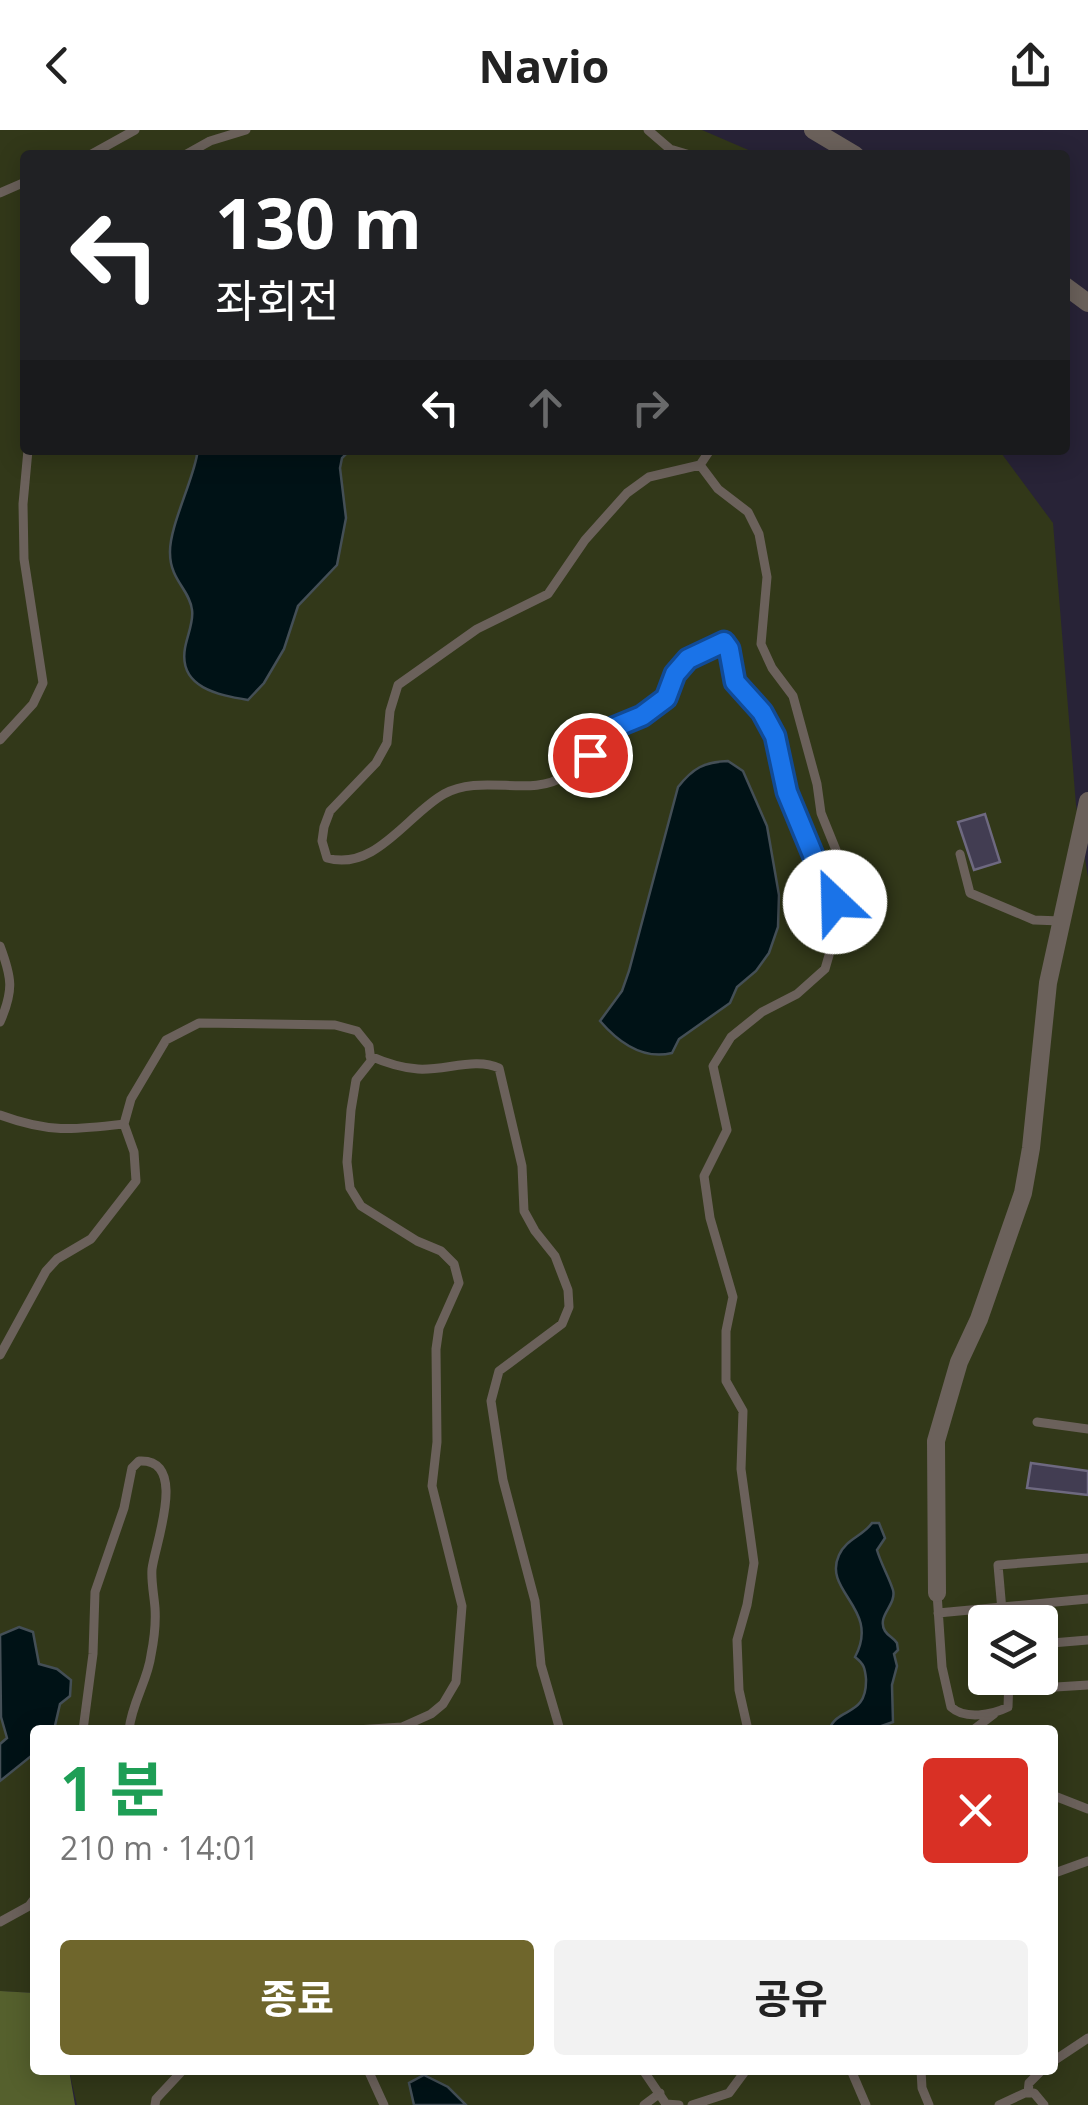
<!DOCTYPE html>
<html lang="ko">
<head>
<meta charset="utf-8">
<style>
	:root { --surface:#fff; --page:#f2f2f2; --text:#222; --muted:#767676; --accent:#6f662c }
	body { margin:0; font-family:"Open Sans","Noto Sans KR",sans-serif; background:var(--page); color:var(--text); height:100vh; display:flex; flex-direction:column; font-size:38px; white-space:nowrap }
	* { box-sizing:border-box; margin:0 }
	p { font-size:32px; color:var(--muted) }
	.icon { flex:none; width:55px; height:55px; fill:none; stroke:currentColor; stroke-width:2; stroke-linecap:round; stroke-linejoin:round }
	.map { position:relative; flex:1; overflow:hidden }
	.panel { position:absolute; left:30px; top:1595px; width:1028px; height:350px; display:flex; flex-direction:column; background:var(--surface); border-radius:10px; box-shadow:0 5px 25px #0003 }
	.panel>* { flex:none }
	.hud { position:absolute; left:20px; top:20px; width:1050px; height:305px; border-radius:10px; box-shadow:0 5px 25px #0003; background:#202124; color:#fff; overflow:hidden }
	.fabs { position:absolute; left:968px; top:1475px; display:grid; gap:20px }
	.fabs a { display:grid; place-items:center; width:90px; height:90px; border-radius:10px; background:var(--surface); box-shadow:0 5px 25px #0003; font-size:50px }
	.pin { position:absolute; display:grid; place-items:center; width:85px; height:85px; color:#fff; margin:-42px; border:5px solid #fff; border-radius:50%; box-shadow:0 2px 10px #0007 }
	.me { position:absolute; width:110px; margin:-55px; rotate:336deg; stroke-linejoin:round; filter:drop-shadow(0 0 8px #0008) }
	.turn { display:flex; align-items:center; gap:35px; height:210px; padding:0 30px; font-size:45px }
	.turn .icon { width:130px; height:130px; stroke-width:2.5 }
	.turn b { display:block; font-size:70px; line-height:85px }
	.lanes { display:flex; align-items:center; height:95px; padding:0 30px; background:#0003; justify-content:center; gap:50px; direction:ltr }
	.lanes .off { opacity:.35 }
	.round { display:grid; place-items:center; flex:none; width:105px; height:105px; border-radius:10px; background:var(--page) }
	.head { display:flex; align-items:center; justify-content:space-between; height:170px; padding:0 30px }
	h1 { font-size:60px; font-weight:700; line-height:75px; color:#1e9e55 }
	.cta { display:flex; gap:20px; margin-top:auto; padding:20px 30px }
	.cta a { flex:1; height:115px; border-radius:10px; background:var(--accent); color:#fff; font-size:40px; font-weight:700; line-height:115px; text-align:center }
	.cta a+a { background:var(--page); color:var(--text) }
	header { display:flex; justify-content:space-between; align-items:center; height:130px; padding:0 30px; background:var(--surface); font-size:45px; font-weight:700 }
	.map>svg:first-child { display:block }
	.green { fill:#323819; fill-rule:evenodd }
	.forest { fill:#55602d }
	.water { fill:#001216; stroke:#444f56; stroke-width:2.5 }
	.building { fill:#423d52; stroke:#6e6980; stroke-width:2.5 }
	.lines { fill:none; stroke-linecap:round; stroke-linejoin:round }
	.service { stroke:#6b615b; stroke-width:9 }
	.minor { stroke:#6b615b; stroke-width:18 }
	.route-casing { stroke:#114b97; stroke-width:25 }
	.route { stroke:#1a73e8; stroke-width:18 }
</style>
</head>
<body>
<header><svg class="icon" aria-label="back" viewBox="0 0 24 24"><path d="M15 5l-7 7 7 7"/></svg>Navio<svg class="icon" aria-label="share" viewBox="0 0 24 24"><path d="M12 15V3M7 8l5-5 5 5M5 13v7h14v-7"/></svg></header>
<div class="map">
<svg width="1088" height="1975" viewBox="0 0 1088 1975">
	<rect width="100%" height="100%" fill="#282337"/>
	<path class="green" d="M0 0H702L760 25H25V320H999L1053 393 1076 675 1088 747V1975H77L69 1940H1052V1600H35V1863L0 1861ZM985 1492H1040V1548H985Z"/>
	<path class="forest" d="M0 1861 35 1863V1940H69L75 1975H0Z"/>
	<path class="water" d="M189 320H350L342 328 340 338 346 388 337 435 298 476 284 519 264 553 248 570C219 565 178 558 185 518 187 506 194 491 192 480 190 460 170 450 170 423 169 398 192 353 197 325Z
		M728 631 743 641 767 696 779 765 778 797 769 823 756 841 737 857 730 873 679 909 672 923C643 930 619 913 600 891L622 861 629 841 678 657C693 638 704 632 728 631Z
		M872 1393H879L885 1408 877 1420C881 1434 889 1447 893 1460 897 1475 876 1486 885 1501 888 1506 894 1508 897 1513L898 1520 894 1524 897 1536 892 1555 893 1592 870 1600H829C837 1576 867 1588 866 1549 865 1538 864 1534 855 1527 881 1478 822 1462 839 1425 846 1409 863 1406 872 1393Z
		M19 1497 33 1502 39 1534 57 1539 71 1550 70 1566 60 1574 54 1600H35V1623L0 1651V1614L7 1608 1 1587 0 1505Z
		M424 1945 448 1957 466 1975H414L409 1953Z"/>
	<path class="building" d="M985 684 1000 732 974 740 958 692Z
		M1031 1333 1088 1341V1365L1027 1358Z"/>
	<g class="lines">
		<path class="service" d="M648 0 670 19 690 25
			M90 25 135 0
			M185 25 210 11 246 0
			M0 63 25 52
			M710 320 700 335 718 359 748 382 759 404 767 447 761 514 772 538 793 566 817 654 821 683 838 725 842 747 835 772 834 808 825 839 797 864 762 882 731 907 713 936 727 1000 704 1046 710 1088 733 1167 726 1201V1251L743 1281 741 1339 754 1433 747 1475 737 1510 739 1560 748 1600
			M700 335 649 347 627 363 585 410 548 464 477 499 398 555 390 581 387 613 376 633 330 681 324 697 322 711 327 728C375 742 408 684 444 664 481 643 532 668 564 646 574 639 585 630 593 621 600 613 604 603 613 598 630 589 653 584 666 568 670 562 671 553 674 546 685 527 704 518 724 512L729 519 735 553 762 582 775 606 787 662 818 737 829 756 838 760
			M0 610 33 574 43 553 24 429 23 374 28 320
			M960 724 970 763 1034 790 1061 791
			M0 816C12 848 14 860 0 892
			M370 926C386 933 401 938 418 939 444 941 476 927 499 938L522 1036 524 1081 535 1101 555 1126 568 1160 569 1177 562 1194 499 1241 491 1271 503 1350 535 1471 541 1535 560 1600
			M0 985C49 1003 73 1000 124 994L131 969 166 910 199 893 335 895 357 901 369 916 371 931 356 950 351 980 347 1032 350 1058 361 1076 417 1111 441 1121 454 1134 459 1153 439 1198 436 1219 437 1312 432 1356 462 1476 456 1552 443 1574 431 1584 402 1597 356 1600
			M0 1225 46 1141 57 1129 91 1109 136 1051 134 1022 124 994
			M1037 1292 1088 1299
			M937 1463 942 1537 951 1577C965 1590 992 1585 1008 1577L1009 1548
			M938 1483 1088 1469
			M1003 1492 998 1435 1088 1428
			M1040 1514 1088 1510
			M1010 1560 1088 1555
			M83 1600 93 1524 95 1462 124 1378 132 1338 139 1331C189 1328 155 1414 152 1439 151 1451 154 1465 155 1478 156 1493 154 1510 151 1525 148 1550 132 1572 129 1600
			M973 1600 994 1584
			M1052 1665 1088 1679
			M1052 1744 1088 1731
			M0 1792 29 1776 35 1768
			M1052 1932 1088 1908
			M368 1940 384 1975
			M643 1940 666 1974 679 1975
			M851 1940 866 1975
			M921 1940 922 1958 929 1975
			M1028 1963 1029 1953 1042 1940
			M155 1975 156 1969 183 1940
			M644 1975 660 1963
			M692 1975 729 1963 746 1940
			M999 1975 1025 1963H1034L1044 1975"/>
		<path class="minor" d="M813 0 855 25
			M1065 156 1088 173
			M937 1463 936 1311 959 1232 979 1189 1023 1063 1031 1018 1048 853 1088 671"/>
	</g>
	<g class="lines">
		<g class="route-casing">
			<path id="route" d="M590 625 608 600 642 586 666 568 675 544 688 529 724 512 729 519 735 552 762 582 775 606 787 662 818 737 829 756 838 760 835 772"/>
		</g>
		<use href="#route" class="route"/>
	</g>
</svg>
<div class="fabs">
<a><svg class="icon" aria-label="layers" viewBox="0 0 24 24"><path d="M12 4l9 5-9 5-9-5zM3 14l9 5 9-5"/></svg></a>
</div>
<div class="pin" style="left:590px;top:625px;background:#d93025"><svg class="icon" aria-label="arrive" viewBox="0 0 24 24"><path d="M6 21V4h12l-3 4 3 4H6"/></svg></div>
<svg class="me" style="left:835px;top:772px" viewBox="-20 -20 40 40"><circle r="19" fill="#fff"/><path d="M0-13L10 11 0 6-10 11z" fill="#1a73e8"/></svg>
<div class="hud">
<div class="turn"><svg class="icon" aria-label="left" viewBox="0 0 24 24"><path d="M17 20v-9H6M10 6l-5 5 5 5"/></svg><div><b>130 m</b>좌회전</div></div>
<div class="lanes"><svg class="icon" aria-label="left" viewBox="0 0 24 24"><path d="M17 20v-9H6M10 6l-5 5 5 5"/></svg><svg class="icon off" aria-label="ahead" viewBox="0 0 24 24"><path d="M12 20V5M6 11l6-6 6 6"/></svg><svg class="icon off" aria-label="right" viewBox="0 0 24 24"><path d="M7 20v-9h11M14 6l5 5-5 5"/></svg></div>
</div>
<section class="panel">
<div class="head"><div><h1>1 분</h1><p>210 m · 14:01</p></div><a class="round" style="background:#d93025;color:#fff"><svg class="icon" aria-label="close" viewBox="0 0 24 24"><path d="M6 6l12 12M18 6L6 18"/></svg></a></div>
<div class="cta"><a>종료</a><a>공유</a></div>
</section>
</div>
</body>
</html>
